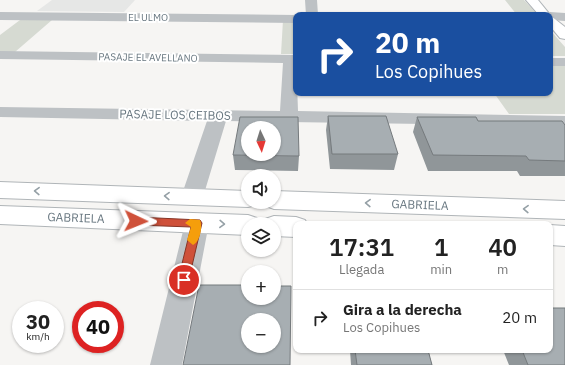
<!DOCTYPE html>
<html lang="es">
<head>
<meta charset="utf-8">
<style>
	:root { --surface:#fff; --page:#f6f6f6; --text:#222; --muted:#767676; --line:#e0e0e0 }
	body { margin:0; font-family:"IBM Plex Sans",sans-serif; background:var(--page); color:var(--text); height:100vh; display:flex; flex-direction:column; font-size:15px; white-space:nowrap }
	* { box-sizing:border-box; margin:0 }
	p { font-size:13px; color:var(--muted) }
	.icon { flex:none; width:22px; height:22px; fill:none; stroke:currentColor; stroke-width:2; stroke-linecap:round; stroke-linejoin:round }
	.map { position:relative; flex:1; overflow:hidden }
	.panel { position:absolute; left:293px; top:221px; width:260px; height:132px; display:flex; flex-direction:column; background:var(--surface); border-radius:8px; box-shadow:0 1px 3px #0004 }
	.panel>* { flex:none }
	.banner { position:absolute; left:293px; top:12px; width:260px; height:84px; border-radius:8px; box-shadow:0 1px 3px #0004; background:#1a4fa0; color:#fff; overflow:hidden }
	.needle { width:26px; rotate:176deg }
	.controls { position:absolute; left:241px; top:121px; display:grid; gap:8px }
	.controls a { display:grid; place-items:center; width:40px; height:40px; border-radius:50%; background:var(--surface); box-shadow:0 1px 3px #0004; font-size:20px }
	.speed { position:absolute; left:12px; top:301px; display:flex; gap:8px; font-size:20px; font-weight:700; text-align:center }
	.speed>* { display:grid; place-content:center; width:52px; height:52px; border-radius:50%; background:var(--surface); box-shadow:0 1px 3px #0004; line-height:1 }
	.speed small { font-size:10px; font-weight:400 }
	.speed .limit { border:6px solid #d22; background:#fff; color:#111 }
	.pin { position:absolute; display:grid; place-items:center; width:34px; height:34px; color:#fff; margin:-17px; border:2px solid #fff; border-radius:50%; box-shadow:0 1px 4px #0007 }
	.me { position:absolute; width:44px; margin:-22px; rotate:92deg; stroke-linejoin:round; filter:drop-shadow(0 0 3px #0008) }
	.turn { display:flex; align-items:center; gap:14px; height:84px; padding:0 16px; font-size:18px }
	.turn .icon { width:52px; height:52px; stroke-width:2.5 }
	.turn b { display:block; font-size:28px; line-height:34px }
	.eta { display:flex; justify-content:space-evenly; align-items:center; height:68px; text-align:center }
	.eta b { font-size:24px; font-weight:600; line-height:28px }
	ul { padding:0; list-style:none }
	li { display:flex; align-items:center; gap:12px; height:56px; padding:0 16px; border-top:1px solid var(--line) }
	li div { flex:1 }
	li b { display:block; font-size:15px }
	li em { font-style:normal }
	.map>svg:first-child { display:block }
	.built { fill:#e6e7e6 }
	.green { fill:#d6dad2 }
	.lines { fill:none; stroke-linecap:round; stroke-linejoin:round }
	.secondary-casing { stroke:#b0b5b8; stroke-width:2 }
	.street { fill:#bdc1c4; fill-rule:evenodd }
	.secondary { fill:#fff; fill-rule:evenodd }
	.wall { fill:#909699 }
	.building { fill:#a7aeb2; stroke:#757a7d; fill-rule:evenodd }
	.oneway { stroke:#95a0a6 }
	.route { fill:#cf513a; stroke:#873526 }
	.slow { fill:#f59e0b }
	.labels { text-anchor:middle; stroke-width:4; stroke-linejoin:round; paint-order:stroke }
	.far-street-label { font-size:10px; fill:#687780; stroke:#fff }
	.street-label { font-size:12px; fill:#687780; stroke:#fff }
</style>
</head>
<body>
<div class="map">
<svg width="565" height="365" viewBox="0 0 565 365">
	<rect width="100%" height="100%" fill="#f6f5f3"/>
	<path class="built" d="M52 0H135L124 12 37 11Z"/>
	<path class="green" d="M505 0H524L538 15H517Z
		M20 20H52L15 52H0V35Z
		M283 20H296V54H281Z
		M550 30 565 47V56H550Z
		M550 66H565V114H509L494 93H550Z"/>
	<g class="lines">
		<g class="secondary-casing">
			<path id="secondary" d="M526 0H538L551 16 565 27V39L560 38 550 26V15H539Z
				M0 182 248 191V202H258L256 205 248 207 0 198Z
				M274 191 565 201V219L274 209 266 206 264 202H274Z
				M0 206 248 215 257 218 260 224H248V235L0 224Z
				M274 216 296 217 305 220 307 224H296V237L274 236V224H263L265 219Z
				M550 225 565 226V246L550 245Z"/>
		</g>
		<path class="street" d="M305 0H317L318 15H306Z
			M0 12 296 15V23L0 20Z
			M550 12 565 13V21L550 20V15H545Z
			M0 51 296 55 298 111 565 116V126L226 121 203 197 200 203 192 205 184 203 181 197 207 121 0 117V107L280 111 283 63 0 59Z
			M550 58H565V66H550Z
			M197 213 206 216 209 223 182 365H150L185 223 188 216Z"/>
		<use href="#secondary" class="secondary"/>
	</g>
	<path class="wall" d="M328 116 398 154 394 170 330 169 326 130Z
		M417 117 478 121 565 125V176H520L517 171H428L413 132Z
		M233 155 299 156 298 171 235 170Z
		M350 350H428L432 365H351Z
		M503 350H550L565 365H509Z"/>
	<path class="building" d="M328 116H386L398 154H332Z
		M240 117H298L299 156 233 155ZM248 128H274V154H248Z
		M417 117H476L478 121H562L565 125V161L529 160 526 156 433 155Z
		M199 285H248V298H274V286H291L290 365H183ZM248 320H274V346H248Z
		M550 308H565V365H528L522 350H550Z
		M355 350H428L432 365H357Z"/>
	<defs><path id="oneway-chevron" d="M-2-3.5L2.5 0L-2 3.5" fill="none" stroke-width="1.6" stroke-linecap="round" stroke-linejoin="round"/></defs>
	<g class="oneway">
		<use href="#oneway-chevron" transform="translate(37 191) rotate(-178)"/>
		<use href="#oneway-chevron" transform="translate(167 196) rotate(-178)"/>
		<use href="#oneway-chevron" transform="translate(368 203) rotate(-178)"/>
		<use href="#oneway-chevron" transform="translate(526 209) rotate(-178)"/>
		<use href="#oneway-chevron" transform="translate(222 224) rotate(2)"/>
	</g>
	<path class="route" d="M136 217 200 220 202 223 188 283 184 285 180 283 178 280 191 227 136 225 131 221Z"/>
	<path class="slow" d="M190 219 200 220C203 227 200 242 193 245L187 240 191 227 185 223Z"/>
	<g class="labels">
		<g class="far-street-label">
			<text x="148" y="21">EL ULMO</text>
			<text transform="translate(148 57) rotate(1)" y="4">PASAJE EL AVELLANO</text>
		</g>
		<g class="street-label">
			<text transform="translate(175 115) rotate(1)" y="4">PASAJE LOS CEIBOS</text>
			<text transform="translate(420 205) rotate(2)" y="4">GABRIELA</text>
			<text transform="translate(76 218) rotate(2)" y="4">GABRIELA</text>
		</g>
	</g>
</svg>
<div class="controls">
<a><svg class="needle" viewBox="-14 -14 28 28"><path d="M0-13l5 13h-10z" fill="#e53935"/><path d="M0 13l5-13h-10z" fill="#767676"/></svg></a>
<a><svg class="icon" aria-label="sound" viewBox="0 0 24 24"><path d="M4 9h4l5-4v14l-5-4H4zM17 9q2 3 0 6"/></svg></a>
<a><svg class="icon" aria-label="layers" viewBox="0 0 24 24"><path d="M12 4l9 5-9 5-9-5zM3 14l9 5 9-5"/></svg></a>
<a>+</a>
<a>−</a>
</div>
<div class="speed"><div>30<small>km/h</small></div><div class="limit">40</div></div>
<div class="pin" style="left:184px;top:280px;background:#d93025"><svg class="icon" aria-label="arrive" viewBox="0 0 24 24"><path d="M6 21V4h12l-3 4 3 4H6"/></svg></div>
<svg class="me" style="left:136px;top:221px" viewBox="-20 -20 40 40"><path d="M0-17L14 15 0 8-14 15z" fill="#cf513a" stroke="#fff" stroke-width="4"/></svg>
<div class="banner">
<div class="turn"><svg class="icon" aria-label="right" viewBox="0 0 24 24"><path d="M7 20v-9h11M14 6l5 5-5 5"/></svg><div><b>20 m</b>Los Copihues</div></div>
</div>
<section class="panel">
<div class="eta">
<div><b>17:31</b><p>Llegada</p></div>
<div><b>1</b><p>min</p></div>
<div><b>40</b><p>m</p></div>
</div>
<ul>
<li><svg class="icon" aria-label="right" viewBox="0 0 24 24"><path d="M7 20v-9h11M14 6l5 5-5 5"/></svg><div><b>Gira a la derecha</b><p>Los Copihues</p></div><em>20 m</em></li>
</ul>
</section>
</div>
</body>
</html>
